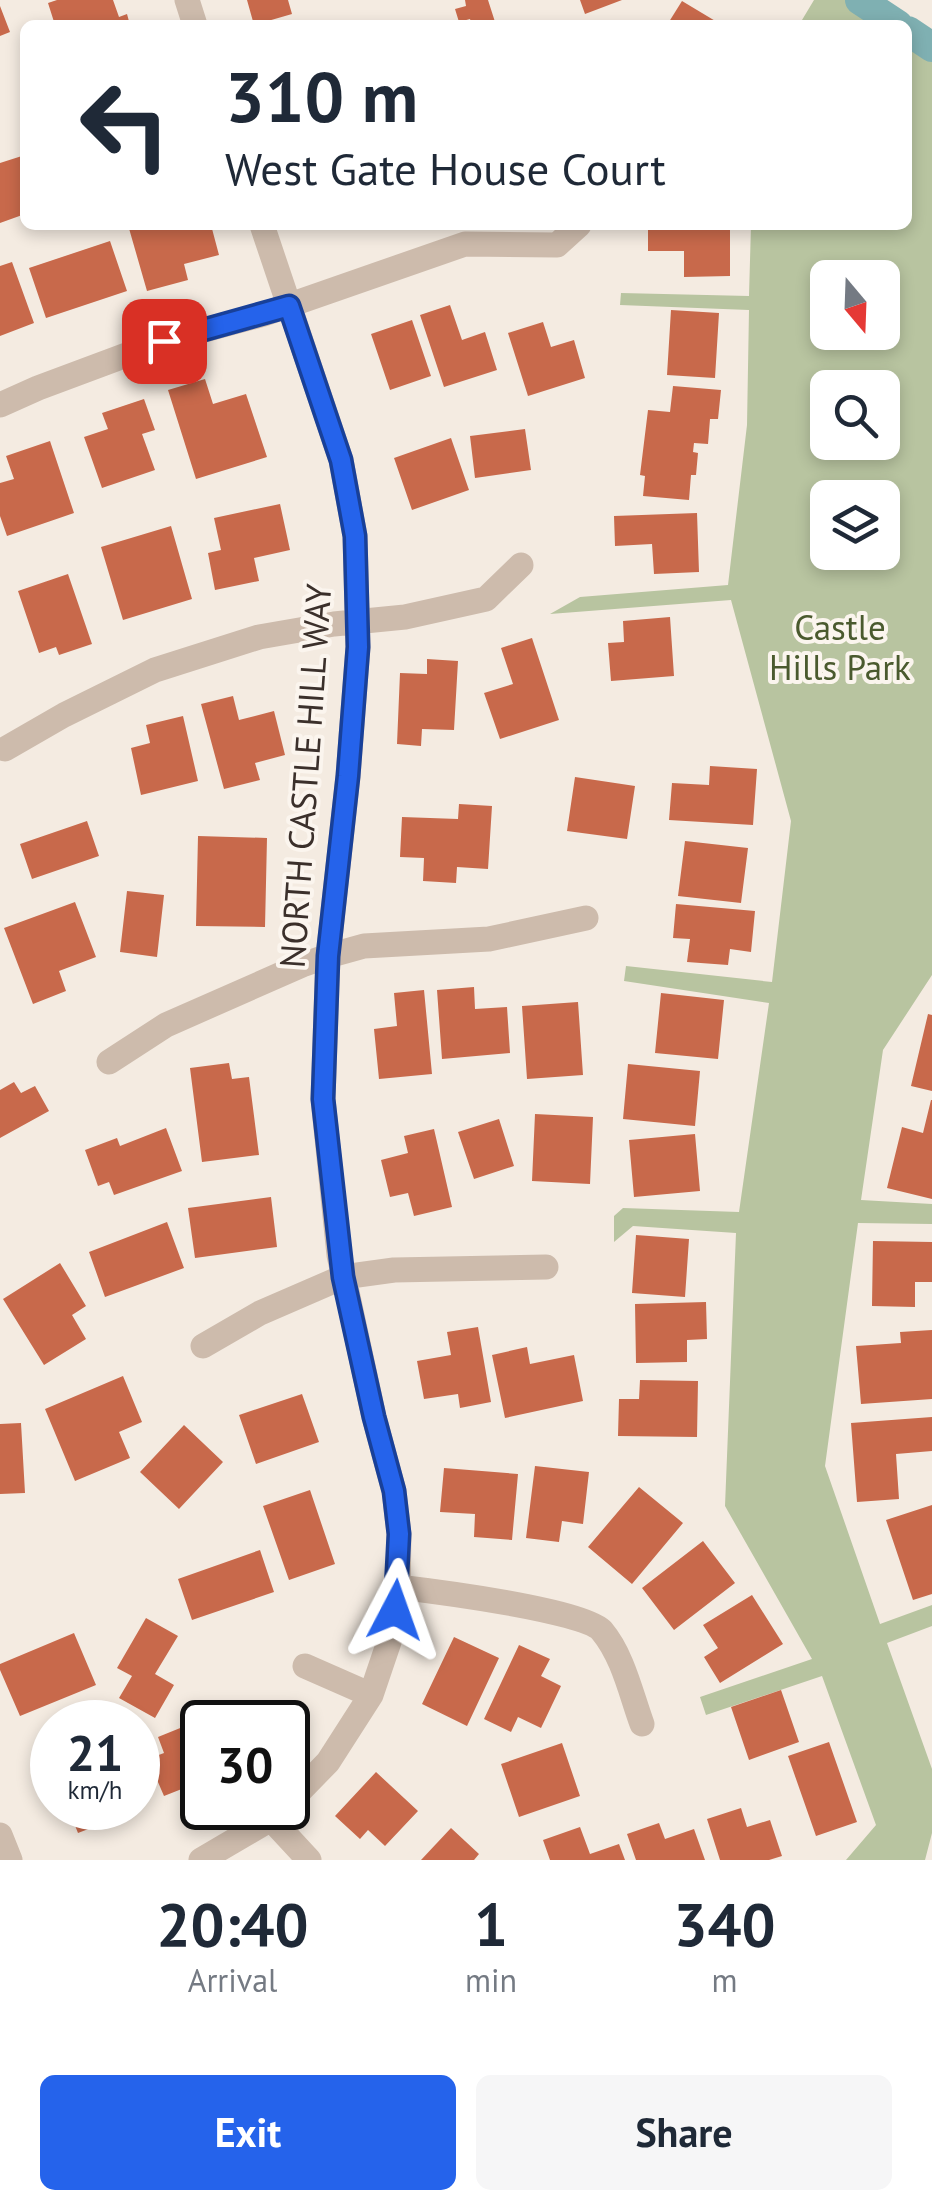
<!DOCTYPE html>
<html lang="en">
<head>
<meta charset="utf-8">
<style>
	:root { --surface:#fff; --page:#f6f6f7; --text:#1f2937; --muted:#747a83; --accent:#2563eb }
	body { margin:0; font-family:"PT Sans",sans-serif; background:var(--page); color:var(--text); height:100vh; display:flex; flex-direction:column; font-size:38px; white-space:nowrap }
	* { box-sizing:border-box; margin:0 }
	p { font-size:32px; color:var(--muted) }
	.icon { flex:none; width:55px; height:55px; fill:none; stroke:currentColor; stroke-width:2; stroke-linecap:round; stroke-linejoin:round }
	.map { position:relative; height:1860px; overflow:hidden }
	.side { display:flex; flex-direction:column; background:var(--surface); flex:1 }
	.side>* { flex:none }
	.guide { position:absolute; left:20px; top:20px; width:892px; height:210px; border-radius:15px; box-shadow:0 5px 15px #0003; background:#fff; color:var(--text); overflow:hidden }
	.needle { width:65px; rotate:161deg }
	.fabs { position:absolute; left:810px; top:260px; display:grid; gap:20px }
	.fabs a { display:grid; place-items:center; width:90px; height:90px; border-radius:15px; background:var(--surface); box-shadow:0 5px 15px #0003; font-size:50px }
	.speed { position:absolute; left:30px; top:1700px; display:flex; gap:20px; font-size:50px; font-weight:700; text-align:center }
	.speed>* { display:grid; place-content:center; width:130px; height:130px; border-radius:50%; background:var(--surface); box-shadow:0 5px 15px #0003; line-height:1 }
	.speed small { font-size:25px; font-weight:400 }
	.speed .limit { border:5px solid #111; border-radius:15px; background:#fff; color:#111 }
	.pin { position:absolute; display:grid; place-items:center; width:85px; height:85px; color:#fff; margin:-42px; border-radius:20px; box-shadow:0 5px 15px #0006 }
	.me { position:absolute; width:110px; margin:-55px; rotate:4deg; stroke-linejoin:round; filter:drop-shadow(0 0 8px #0008) }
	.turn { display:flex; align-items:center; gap:35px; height:210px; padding:0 40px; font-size:45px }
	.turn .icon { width:130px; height:130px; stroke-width:2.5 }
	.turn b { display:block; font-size:70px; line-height:85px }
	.eta { display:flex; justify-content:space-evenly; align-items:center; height:170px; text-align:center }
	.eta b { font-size:60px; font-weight:600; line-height:70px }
	.primary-button { display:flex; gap:20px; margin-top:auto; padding:20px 40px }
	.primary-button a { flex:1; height:115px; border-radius:15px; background:var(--accent); color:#fff; font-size:40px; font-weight:600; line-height:115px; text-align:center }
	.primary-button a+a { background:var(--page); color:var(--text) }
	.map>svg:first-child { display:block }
	.green { fill:#b8c4a0; fill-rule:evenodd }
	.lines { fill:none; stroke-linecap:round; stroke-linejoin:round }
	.canal { stroke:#7fb0b2; stroke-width:30 }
	.building { fill:#c8694b }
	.minor { stroke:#cdbbac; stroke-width:25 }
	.route-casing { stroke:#184099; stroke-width:25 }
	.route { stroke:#2563eb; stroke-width:18 }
	.labels { text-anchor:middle; stroke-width:8; stroke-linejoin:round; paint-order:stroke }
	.park-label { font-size:35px; fill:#4a5a2e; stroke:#fbf5ee }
	.street-label { font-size:35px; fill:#3b302b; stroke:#fbf5ee }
</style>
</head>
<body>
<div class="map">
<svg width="932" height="1860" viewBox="0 0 932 1860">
	<rect width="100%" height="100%" fill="#f4ebe1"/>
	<path class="green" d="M814 0H851L889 25H799Z
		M908 37 932 52V975L883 1050 861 1200 932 1204V1224L858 1223 825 1466 880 1624 932 1605V1626L887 1643 932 1769V1833L925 1860H846L876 1825 822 1676 706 1715 700 1697 812 1659 725 1506 736 1233 633 1226 614 1242V1216L623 1208 739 1212 769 1003 624 981 626 966 772 982 791 821 731 600 550 614 580 597 728 585 747 425 749 310 620 305 621 293 749 296 751 225H908ZM828 278H882V332H828ZM828 388H882V442H828ZM828 498H882V552H828Z"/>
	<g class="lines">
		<path class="canal" d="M860 0 898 25
			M908 31 932 47"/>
	</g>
	<path class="building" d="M57 0H113L119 17 127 14 130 25H55L48 3Z
		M247 0H288L292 14 254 25Z
		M465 0H488L496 25H472L470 19 459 22 455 9 466 6Z
		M580 0H622L585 14Z
		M682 1 722 25H667Z
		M0 6 10 32 0 36Z
		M25 155V214L0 223V163Z
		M128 225H211L219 255 184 264 188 280 147 291Z
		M648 225H730V276L684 277V251H648Z
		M110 241 127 291 46 318 29 268Z
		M12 262 34 323 0 336V266Z
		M450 305 462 340 485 332 497 370 444 387 420 315Z
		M671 310 719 313 715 378 667 375Z
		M412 320 431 376 390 390 371 334Z
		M543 322 551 347 574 340 585 378 528 396 508 333Z
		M205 379 213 404 246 394 267 457 196 479 168 390Z
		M673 386 721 390 718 419H710L708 444 694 443 693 452 698 453 696 475H691L689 500 643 496 645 476 640 475 648 410 670 412Z
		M144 399 155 430 142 434 155 470 102 488 84 437 108 429 102 413Z
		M525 429 531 470 475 478 470 436Z
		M451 438 469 490 412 510 394 458Z
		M50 441 74 513 7 536 0 516V483L14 479 6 456Z
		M280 504 290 550 254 558 259 581 215 590 208 553 221 550 214 518Z
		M697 513 699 572 654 574 652 544 615 546 614 516Z
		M171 526 192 599 123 620 101 547Z
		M68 574 92 644 59 655 56 647 39 653 18 591Z
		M670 617 674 676 611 681 608 643 624 642 623 621Z
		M532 638 559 720 500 739 484 693 513 684 501 648Z
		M427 659 458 661 454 730 422 729 421 746 397 744 400 673 427 674Z
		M233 696 239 720 274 711 285 755 255 763 260 780 224 789 201 704Z
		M183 716 198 781 141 795 131 748 150 743 146 725Z
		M710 766 757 769 753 825 669 820 672 783 709 785Z
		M575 777 635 786 627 839 567 831Z
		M459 804 492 806 488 869 457 867 456 883 423 881 424 858 400 857 402 817 458 819Z
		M87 821 99 856 32 879 20 844Z
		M198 836 267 838 265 927 196 926Z
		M685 841 748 848 741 903 678 896Z
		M127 891 164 895 157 957 120 952Z
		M75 902 96 957 59 971 66 991 33 1004 4 928Z
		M676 904 755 911 751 952 730 949 728 965 687 962 690 939 673 938Z
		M474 987 475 1009 507 1007 510 1053 442 1059 437 990Z
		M424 990 432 1074 379 1079 374 1029 397 1026 394 993Z
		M661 993 724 1000 718 1059 655 1053Z
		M578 1002 583 1075 527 1079 522 1006Z
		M928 1014 932 1015V1091L911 1086Z
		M229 1063 232 1079 249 1077 259 1155 202 1162 190 1068Z
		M628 1064 700 1071 695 1126 623 1119Z
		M14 1082 21 1093 35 1086 49 1111 0 1138V1090Z
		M931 1100H932V1199L887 1188 902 1127 923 1133Z
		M535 1114 593 1117 590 1184 532 1181Z
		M499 1119 514 1166 474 1179 458 1132Z
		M166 1128 182 1171 114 1195 109 1182 98 1186 85 1150 117 1138 120 1146Z
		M434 1129 452 1207 414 1216 408 1193 390 1197 381 1160 408 1153 404 1136Z
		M695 1134 700 1191 634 1197 629 1140Z
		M271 1197 277 1247 195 1258 188 1208Z
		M167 1222 184 1268 105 1297 89 1252Z
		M636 1235 689 1239 685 1297 632 1293Z
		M873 1241 932 1242V1282H915V1307L872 1306Z
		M60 1263 86 1306 72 1315 86 1339 44 1365 3 1299Z
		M706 1302 707 1339 687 1340V1362L636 1363 635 1304Z
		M478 1327 491 1402 460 1408 458 1394 424 1399 417 1361 451 1355 447 1332Z
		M932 1330V1399L861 1404 856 1346 901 1343 900 1332Z
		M527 1347 530 1364 574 1355 583 1401 505 1418 492 1355Z
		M123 1376 142 1422 119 1432 130 1458 75 1481 45 1409Z
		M640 1380 698 1381 697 1437 618 1436 619 1399H639Z
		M302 1394 319 1442 256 1464 239 1415Z
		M932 1417V1451L896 1454 899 1499 857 1502 851 1423Z
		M21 1423 25 1493 0 1494V1424Z
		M184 1425 223 1462 179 1509 140 1472Z
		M535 1466 589 1472 583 1524 562 1521 559 1542 526 1538Z
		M444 1468 518 1474 512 1540 474 1537 475 1514 440 1512Z
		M639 1487 683 1523 632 1584 588 1547Z
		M310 1490 335 1564 289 1580 263 1506Z
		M932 1505V1594L913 1600 886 1520Z
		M703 1541 735 1583 674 1630 642 1588Z
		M260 1550 274 1592 192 1620 178 1579Z
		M752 1595 783 1644 720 1683 704 1657 718 1648 703 1625Z
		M146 1618 178 1636 155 1674 174 1685 155 1718 119 1698 132 1676 117 1668Z
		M74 1633 96 1685 20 1716 0 1670V1664Z
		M454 1637 499 1658 467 1726 422 1704Z
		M519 1645 550 1659 541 1676 561 1686 541 1728 518 1717 511 1732 484 1719Z
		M781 1690 799 1742 749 1760 731 1707Z
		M237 1705 244 1722H202V1781L164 1796 148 1759 164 1753 158 1737Z
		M829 1742 857 1822 816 1836 788 1756Z
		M562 1743 580 1796 519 1817 501 1764Z
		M376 1772 418 1811 385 1846 368 1830 360 1839 335 1816Z
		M138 1795 143 1808 78 1833 68 1808H138Z
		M741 1808 747 1827 770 1820 782 1856 769 1860H720L707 1819Z
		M659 1823 665 1839 694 1829 705 1860H636L627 1834Z
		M580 1827 590 1854 619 1844 625 1860H550L543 1840Z
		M451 1828 479 1854 474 1860H421Z"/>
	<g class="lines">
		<path class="minor" d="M187 0 195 25
			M262 225 341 460 355 536 358 647 348 776 328 956 323 1099 339 1255 374 1417 394 1491 399 1534 398 1587 392 1633 371 1695 328 1762 288 1803
			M0 405 38 388 164 341 264 314 465 244 557 245 579 225
			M5 749 64 715 155 670 259 637 334 624 405 617 486 599 521 565
			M109 1062 166 1025 302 965 328 956 364 946 489 939 586 918
			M203 1346 260 1313 343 1277 394 1270 546 1267
			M398 1587C432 1591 584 1610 602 1631 623 1656 631 1694 642 1724
			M305 1666 371 1695
			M271 1819 309 1860
			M0 1835 10 1860
			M201 1860 271 1819 283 1808"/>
	</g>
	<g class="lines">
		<g class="route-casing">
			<path id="route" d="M164 341 289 306 341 460 355 536 358 647 348 776 328 956 323 1099 343 1277 374 1417 394 1491 399 1534 395 1610"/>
		</g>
		<use href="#route" class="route"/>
	</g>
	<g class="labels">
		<g class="park-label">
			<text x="840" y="640">Castle<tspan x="840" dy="40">Hills Park</tspan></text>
		</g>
		<g class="street-label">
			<text transform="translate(306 776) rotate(-86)" y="12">NORTH CASTLE HILL WAY</text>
		</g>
	</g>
</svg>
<div class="fabs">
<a><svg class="needle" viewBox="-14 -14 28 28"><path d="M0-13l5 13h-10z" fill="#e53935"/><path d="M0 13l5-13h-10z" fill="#747a83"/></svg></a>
<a><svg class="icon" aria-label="search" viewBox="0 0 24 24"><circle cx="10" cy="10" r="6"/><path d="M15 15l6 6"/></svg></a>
<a><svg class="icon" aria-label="layers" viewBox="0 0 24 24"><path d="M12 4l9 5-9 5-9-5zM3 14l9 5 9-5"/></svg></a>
</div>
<div class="speed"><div>21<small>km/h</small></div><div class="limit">30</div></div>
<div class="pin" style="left:164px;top:341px;background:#d93025"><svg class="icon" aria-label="arrive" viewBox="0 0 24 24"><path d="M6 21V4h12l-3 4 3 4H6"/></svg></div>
<svg class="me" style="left:395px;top:1610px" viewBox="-20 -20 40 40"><path d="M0-17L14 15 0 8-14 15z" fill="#2563eb" stroke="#fff" stroke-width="4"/></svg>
<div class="guide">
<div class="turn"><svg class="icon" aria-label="left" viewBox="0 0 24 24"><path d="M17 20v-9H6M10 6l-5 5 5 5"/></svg><div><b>310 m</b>West Gate House Court</div></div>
</div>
</div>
<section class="side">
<div class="eta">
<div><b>20:40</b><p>Arrival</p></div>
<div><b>1</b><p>min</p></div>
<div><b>340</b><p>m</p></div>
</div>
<div class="primary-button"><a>Exit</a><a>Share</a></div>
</section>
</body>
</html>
